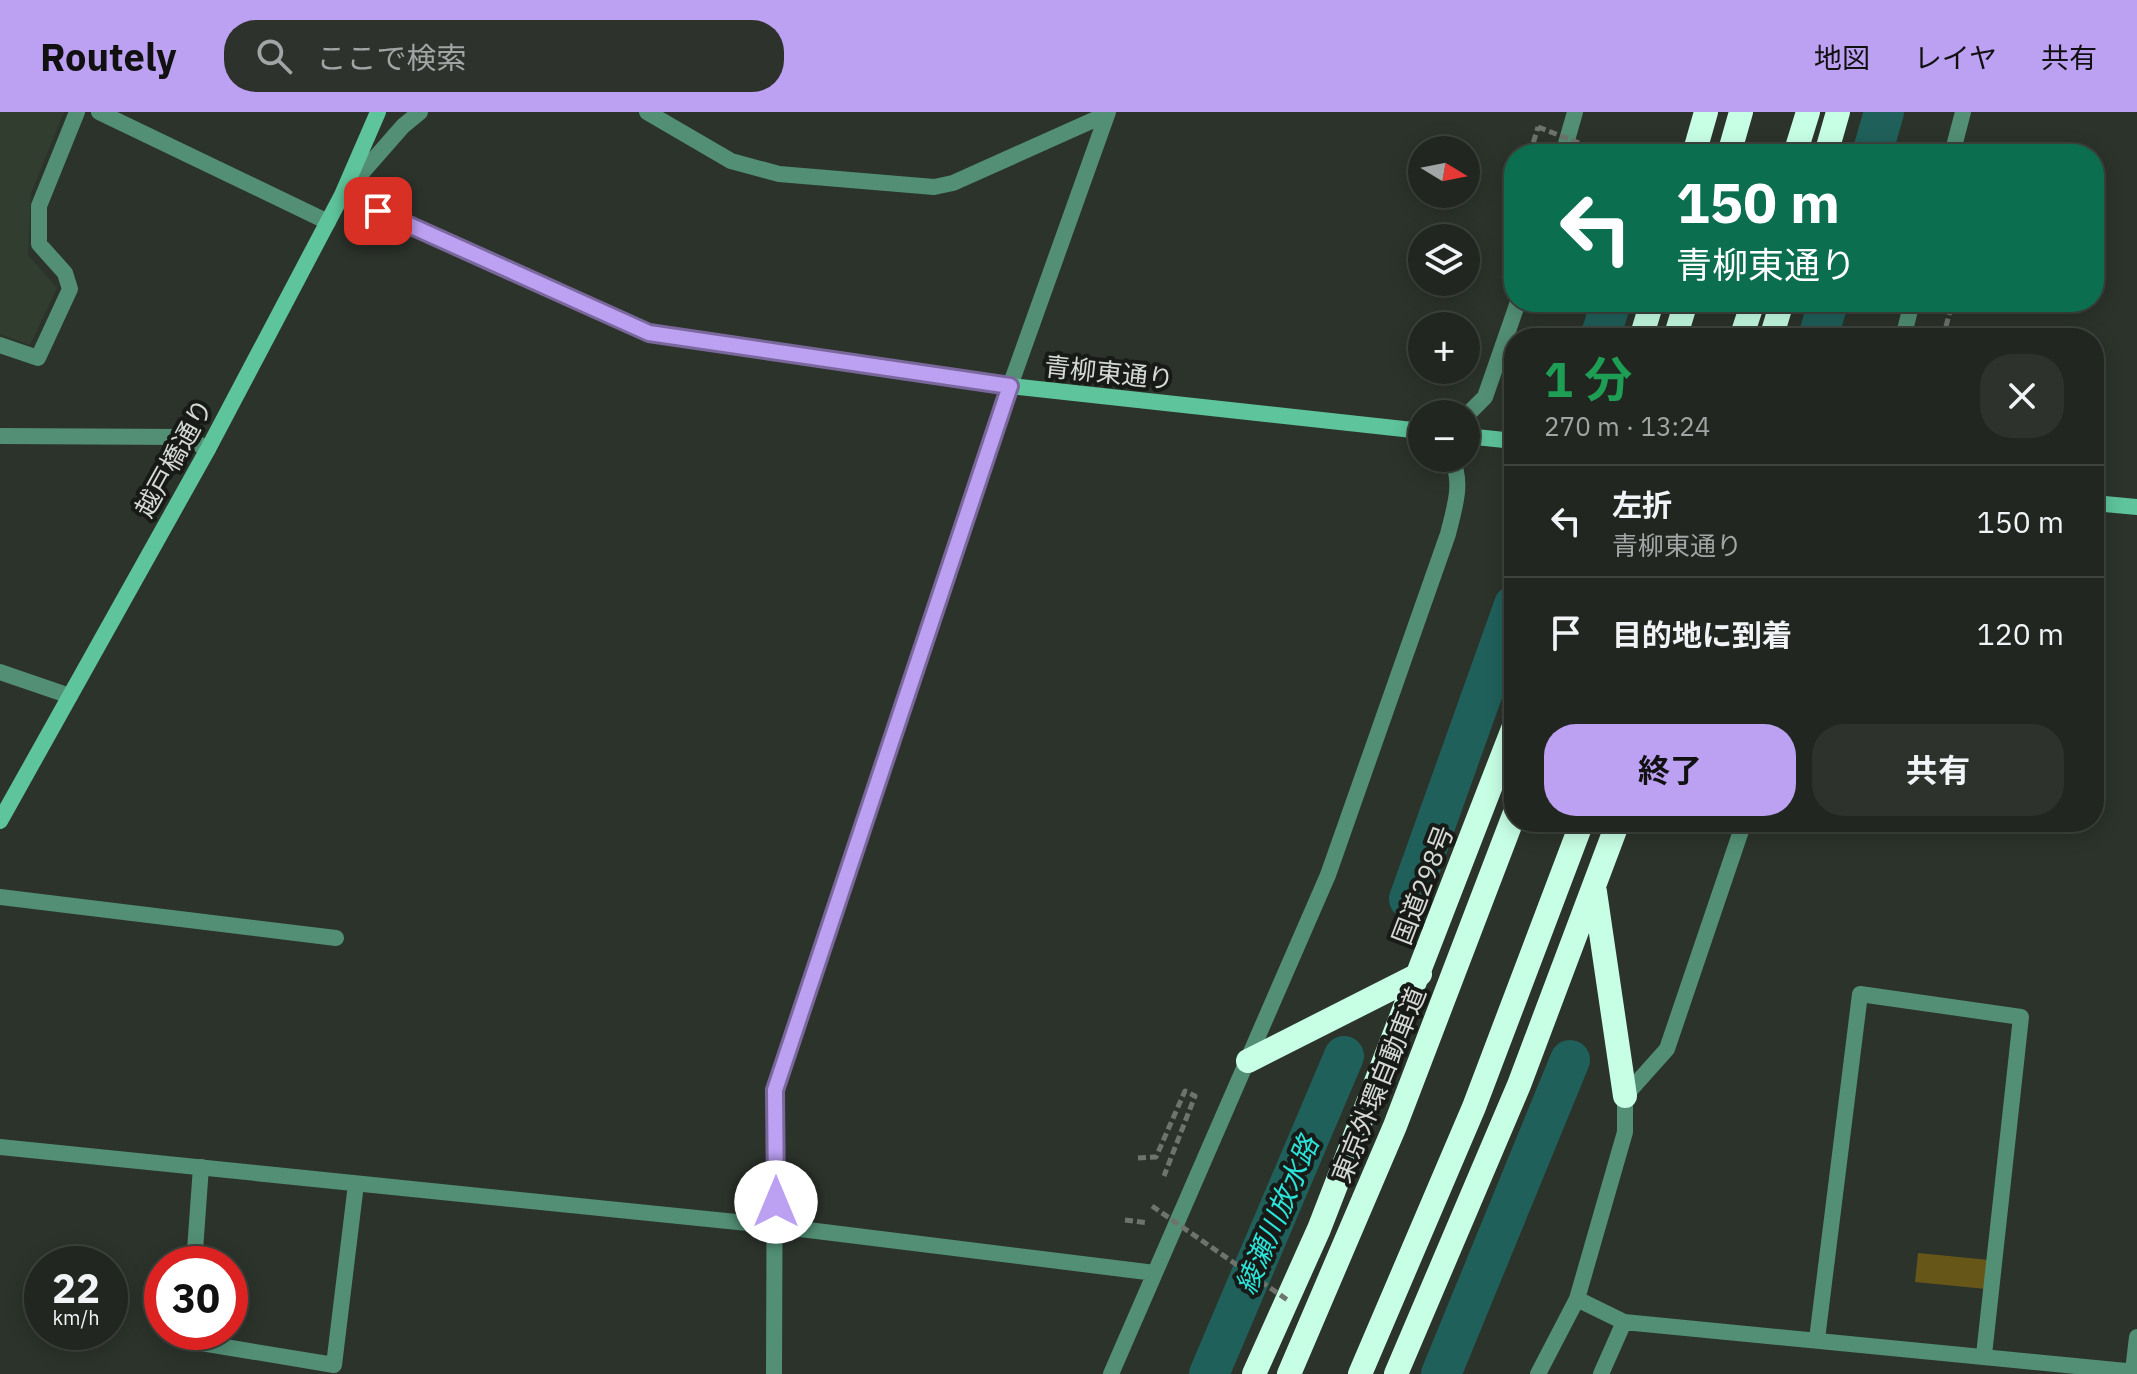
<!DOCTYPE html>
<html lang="ja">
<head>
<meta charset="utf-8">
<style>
	:root { --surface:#212620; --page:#2d322d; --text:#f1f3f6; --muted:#a2a5a5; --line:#3e433e; --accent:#bca0f2 }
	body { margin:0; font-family:"IBM Plex Sans","Noto Sans JP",sans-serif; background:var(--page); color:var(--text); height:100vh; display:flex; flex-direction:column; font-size:30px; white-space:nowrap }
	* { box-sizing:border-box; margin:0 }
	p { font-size:26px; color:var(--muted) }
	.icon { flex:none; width:44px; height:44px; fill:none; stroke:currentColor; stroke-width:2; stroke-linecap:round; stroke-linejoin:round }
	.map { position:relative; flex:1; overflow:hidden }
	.sheet { position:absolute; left:1504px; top:216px; width:600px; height:504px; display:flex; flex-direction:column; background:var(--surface); border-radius:32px; box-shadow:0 4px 20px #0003,0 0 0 2px var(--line) }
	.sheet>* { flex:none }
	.banner { position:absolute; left:1504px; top:32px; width:600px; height:168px; border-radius:32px; box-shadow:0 4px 20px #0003,0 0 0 2px var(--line); background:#0b6e4f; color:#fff; overflow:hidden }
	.needle { width:52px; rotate:100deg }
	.fabs { position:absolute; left:1408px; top:24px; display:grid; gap:16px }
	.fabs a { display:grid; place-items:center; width:72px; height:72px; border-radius:50%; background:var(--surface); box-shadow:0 4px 20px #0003,0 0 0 2px var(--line); font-size:40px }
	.speed { position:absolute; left:24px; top:1134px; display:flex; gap:16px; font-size:40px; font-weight:700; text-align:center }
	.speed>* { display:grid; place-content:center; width:104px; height:104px; border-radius:50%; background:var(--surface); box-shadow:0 4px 20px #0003,0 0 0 2px var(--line); line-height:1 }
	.speed small { font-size:20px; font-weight:400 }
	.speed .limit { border:12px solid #d22; background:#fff; color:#111 }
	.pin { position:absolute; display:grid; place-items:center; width:68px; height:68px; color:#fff; margin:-34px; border-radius:16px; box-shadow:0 4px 12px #0006 }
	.me { position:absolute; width:88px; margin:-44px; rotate:0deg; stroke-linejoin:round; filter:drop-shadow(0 0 6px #0008) }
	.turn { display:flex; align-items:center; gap:28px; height:168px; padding:0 40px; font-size:36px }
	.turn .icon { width:104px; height:104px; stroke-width:2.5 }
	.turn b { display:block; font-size:56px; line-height:68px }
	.round { display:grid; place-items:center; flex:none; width:84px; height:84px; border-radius:32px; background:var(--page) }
	.head { display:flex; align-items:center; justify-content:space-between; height:136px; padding:0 40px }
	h1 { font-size:48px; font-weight:700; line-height:60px; color:#1e9e55 }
	.cta { display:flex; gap:16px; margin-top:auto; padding:16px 40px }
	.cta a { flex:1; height:92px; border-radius:32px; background:var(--accent); color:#111; font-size:32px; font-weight:700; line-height:92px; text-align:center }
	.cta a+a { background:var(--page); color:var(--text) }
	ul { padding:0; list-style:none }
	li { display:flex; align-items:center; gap:24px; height:112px; padding:0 40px; border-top:2px solid var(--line) }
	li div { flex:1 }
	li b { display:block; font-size:30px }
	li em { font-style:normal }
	header { display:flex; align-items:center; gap:48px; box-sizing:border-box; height:112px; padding:0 40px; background:var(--accent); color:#111 }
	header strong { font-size:38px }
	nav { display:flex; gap:44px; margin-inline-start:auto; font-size:28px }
	.search { width:560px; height:72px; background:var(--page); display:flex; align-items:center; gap:20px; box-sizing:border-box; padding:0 28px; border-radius:32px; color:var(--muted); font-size:30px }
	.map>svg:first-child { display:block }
	.built { fill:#303d2f }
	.green { fill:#665719 }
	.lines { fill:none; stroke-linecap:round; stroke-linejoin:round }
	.canal { stroke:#20605b; stroke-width:40 }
	.path { stroke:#6e746d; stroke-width:5; stroke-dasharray:8 4; stroke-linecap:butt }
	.lane { stroke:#528f75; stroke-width:16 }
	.street { stroke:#528f75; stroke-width:16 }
	.secondary { stroke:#5ec49c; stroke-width:16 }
	.highway { stroke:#c7ffe5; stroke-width:24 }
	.path-bridge { stroke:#6e746d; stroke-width:5; stroke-dasharray:8 4; stroke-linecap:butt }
	.highway-bridge { stroke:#c7ffe5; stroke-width:24 }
	.route-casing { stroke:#7a689d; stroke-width:20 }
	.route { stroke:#bca0f2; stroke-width:14 }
	.labels { text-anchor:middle; stroke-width:8; stroke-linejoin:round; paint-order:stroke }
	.street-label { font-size:26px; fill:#d4d9d4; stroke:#171a16 }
	.water-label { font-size:28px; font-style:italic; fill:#2be3d8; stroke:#171a16 }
</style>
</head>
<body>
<header>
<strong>Routely</strong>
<div class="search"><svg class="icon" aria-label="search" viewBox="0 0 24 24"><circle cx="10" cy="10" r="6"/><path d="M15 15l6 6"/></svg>ここで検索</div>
<nav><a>地図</a><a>レイヤ</a><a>共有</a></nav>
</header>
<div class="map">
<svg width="2137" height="1262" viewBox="0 0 2137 1262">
	<rect width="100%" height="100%" fill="#2c332b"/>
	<path class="built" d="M0 0H64L31 81 28 143 57 176 30 233 0 222Z"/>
	<path class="green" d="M1918 1141 1989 1148 1986 1177 1915 1170Z"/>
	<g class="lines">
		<path class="canal" d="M1872 42 1884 0
			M1600 226 1611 190
			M1818 226 1828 190
			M1409 787 1514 493
			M1209 1262 1344 944
			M1441 1262 1570 948"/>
		<path class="path" d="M1530 42 1538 15
			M1514 101 1511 111 1514 112
			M1504 166 1514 133
			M1943 226 1950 199
			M1138 1046 1156 1045 1185 979 1195 984 1164 1064
			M1125 1108 1148 1111"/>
		<path class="lane" d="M0 560 70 584
			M0 785 336 826
			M194 1152 201 1055
			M189 1220V1229L334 1253 356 1072
			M1817 1227 1860 882 2021 905 1984 1243
			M2133 1259 2137 1225"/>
		<path class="street" d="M99 0 328 110
			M647 0 731 49 779 62 934 75 953 71 1107 2
			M1563 42 1575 0
			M1952 42 1963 0
			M346 79 403 14 420 0
			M1903 226 1912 190
			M0 233 38 246 70 177 65 161 39 132V94L77 0
			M1466 304 1485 285 1518 190
			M0 324 184 325 208 337
			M0 1035 776 1114 1155 1161
			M1577 1187 1624 1210 2137 1260
			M774 1262 775 978 1010 274 1108 0
			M1111 1262 1328 763 1448 422C1454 397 1464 370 1451 346
			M1538 1262 1577 1187 1625 1020V984L1667 937 1744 710
			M1601 1262 1624 1210"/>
		<path class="secondary" d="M342 83 649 221 1010 274 1422 319
			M1466 324 1514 329
			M2094 391 2137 395
			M0 709 208 337 342 83 378 0"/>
		<path class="highway" d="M1694 42 1706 0
			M1729 42 1741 0
			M1795 42 1808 0
			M1826 42 1838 0
			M1641 226 1652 190
			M1675 226 1686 190
			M1741 226 1753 190
			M1771 226 1782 190
			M1595 780 1625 984
			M1248 949 1420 862
			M1254 1262 1319 1117 1514 614
			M1396 1262 1519 973 1618 710"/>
		<path class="path-bridge" d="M1538 15 1607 42
			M1152 1094 1289 1189"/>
		<path class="highway-bridge" d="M1289 1262 1395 1014 1514 703
			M1360 1262 1474 995 1582 710"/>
	</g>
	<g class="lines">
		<g class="route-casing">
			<path id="route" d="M378 99 649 221 1010 274 775 978 776 1090"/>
		</g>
		<use href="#route" class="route"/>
	</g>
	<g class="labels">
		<g class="street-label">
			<text transform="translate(1109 261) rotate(6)" y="9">青柳東通り</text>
			<text transform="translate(174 346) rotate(-61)" y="9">越戸橋通り</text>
			<text transform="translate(1423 773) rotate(-69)" y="9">国道298号</text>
			<text transform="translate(1379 973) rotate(-68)" y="9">東京外環自動車道</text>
		</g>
		<g class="water-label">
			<text transform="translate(1277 1103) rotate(-67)" y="10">綾瀬川放水路</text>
		</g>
	</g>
</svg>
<div class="fabs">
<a><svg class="needle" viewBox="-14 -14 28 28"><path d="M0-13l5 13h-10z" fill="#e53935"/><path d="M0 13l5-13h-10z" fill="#a2a5a5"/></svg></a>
<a><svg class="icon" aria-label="layers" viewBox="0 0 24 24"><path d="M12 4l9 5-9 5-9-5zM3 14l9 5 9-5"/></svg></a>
<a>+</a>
<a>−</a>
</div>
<div class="speed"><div>22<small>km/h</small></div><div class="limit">30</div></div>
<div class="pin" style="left:378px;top:99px;background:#d93025"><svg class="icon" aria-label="arrive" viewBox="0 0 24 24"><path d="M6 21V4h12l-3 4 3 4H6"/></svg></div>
<svg class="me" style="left:776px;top:1090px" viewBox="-20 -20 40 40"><circle r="19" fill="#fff"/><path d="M0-13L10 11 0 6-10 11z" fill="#bca0f2"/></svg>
<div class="banner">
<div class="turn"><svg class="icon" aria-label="left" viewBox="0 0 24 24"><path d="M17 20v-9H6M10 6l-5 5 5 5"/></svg><div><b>150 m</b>青柳東通り</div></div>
</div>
<section class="sheet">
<div class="head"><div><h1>1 分</h1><p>270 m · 13:24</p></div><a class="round"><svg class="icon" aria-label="close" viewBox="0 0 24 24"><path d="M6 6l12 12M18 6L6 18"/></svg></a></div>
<ul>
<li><svg class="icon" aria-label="left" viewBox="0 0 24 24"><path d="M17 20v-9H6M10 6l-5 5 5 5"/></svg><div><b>左折</b><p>青柳東通り</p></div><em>150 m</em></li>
<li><svg class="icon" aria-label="arrive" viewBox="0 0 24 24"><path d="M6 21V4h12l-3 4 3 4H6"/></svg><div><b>目的地に到着</b></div><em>120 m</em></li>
</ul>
<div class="cta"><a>終了</a><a>共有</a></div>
</section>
</div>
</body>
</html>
